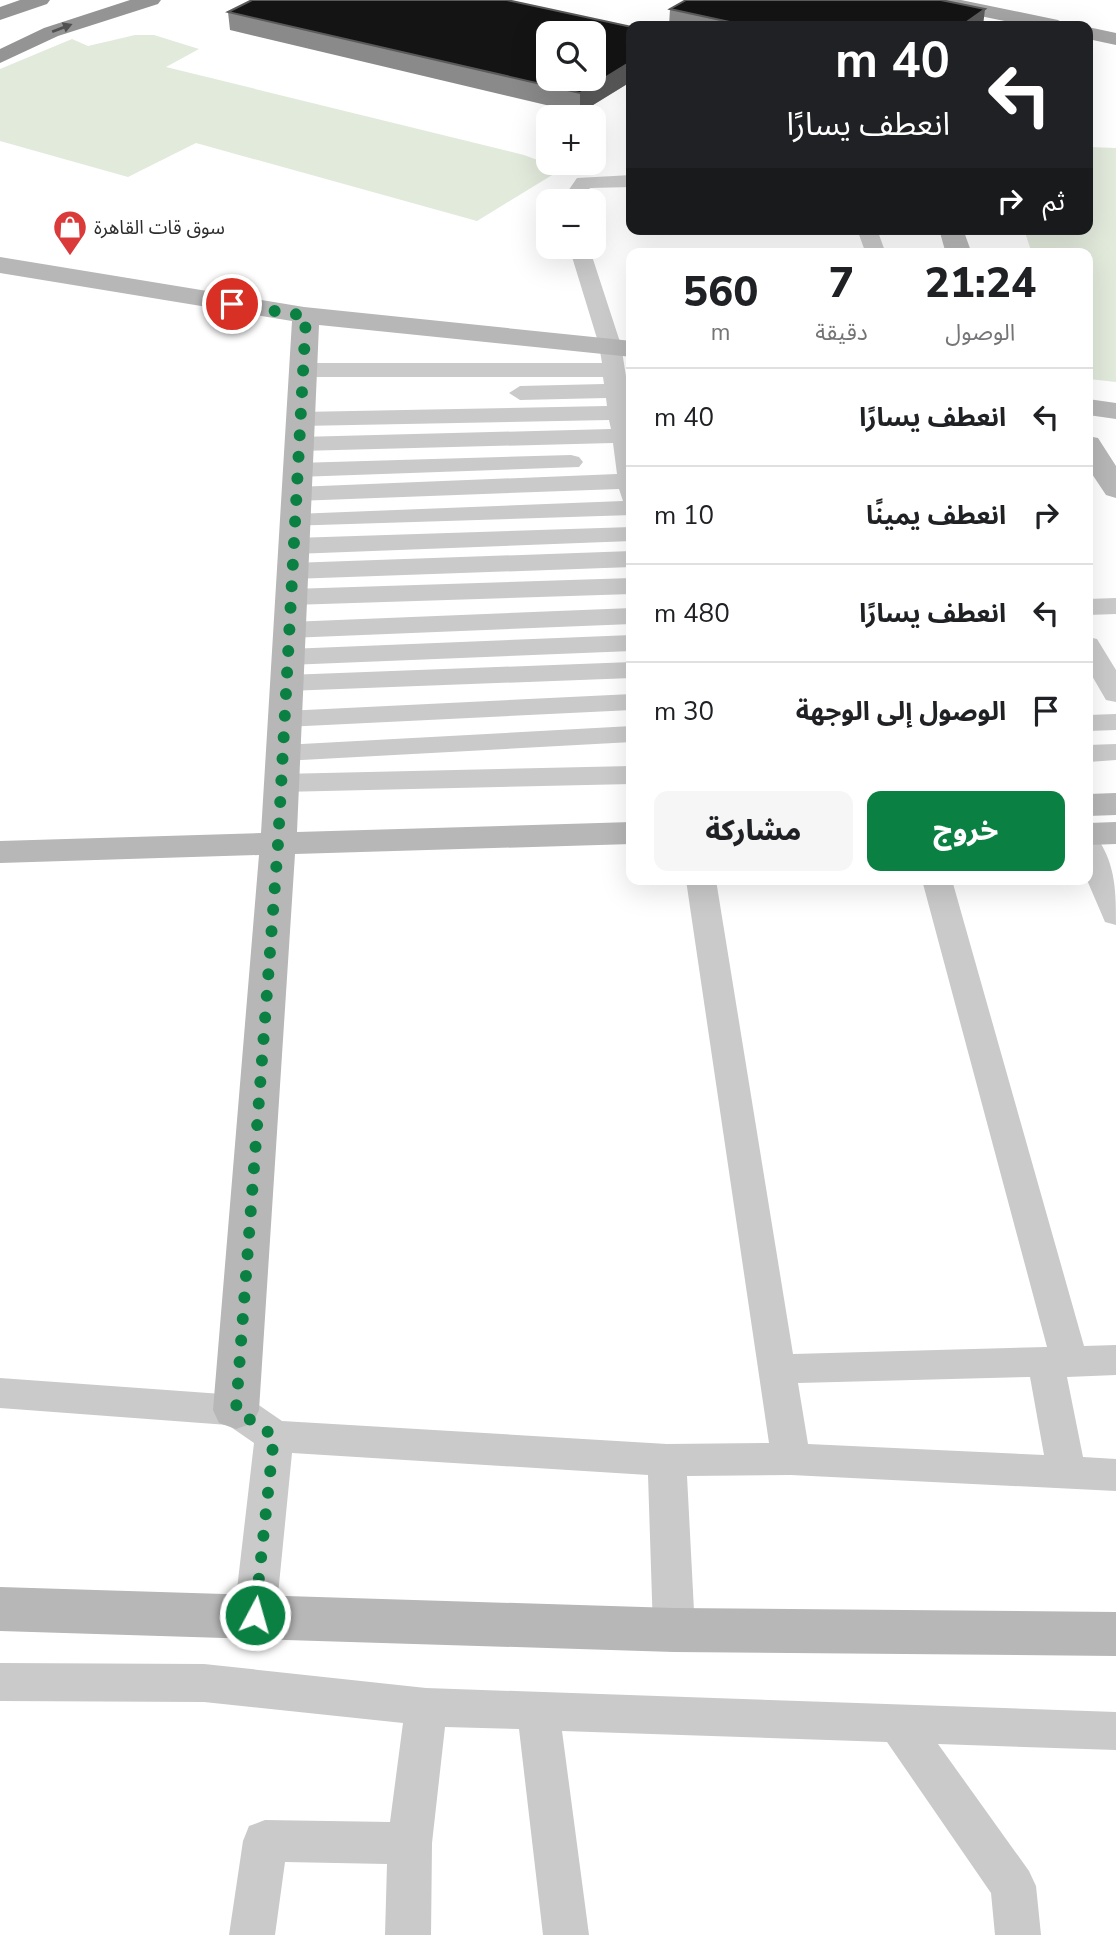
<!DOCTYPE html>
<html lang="ar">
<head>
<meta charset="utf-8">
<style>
	:root { --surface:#fff; --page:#f6f6f6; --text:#202124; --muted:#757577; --line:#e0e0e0; --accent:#0b8043 }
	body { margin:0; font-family:"Nunito Sans","Noto Sans Arabic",sans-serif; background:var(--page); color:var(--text); direction:rtl; height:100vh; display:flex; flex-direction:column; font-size:26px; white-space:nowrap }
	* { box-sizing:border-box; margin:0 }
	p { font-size:23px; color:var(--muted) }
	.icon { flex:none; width:38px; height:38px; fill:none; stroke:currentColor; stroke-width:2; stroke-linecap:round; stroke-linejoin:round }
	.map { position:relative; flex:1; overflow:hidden; direction:ltr }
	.sheet { position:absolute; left:626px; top:248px; width:467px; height:637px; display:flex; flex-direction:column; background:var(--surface); border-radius:14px; box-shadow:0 7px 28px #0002; direction:rtl }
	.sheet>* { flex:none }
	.guide { position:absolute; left:626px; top:21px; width:467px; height:214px; border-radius:14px; box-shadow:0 7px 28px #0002; direction:rtl; background:#202124; color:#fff; overflow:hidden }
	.controls { position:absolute; left:536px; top:21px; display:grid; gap:14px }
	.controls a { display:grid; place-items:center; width:70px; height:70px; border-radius:14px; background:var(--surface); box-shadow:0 7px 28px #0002; font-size:35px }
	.pin { position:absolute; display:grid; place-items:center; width:60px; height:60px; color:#fff; margin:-30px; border:4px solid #fff; border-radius:50%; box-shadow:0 2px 7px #0007 }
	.me { position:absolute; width:77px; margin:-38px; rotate:6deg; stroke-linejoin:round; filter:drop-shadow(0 0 5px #0008) }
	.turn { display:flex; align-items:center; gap:24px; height:147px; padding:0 28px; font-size:32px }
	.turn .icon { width:91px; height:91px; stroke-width:2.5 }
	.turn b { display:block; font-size:49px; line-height:60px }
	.then { display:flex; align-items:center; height:66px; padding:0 28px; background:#0003; gap:14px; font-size:26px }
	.eta { display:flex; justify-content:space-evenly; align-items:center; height:119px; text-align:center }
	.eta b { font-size:42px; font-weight:800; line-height:49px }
	.primary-button { display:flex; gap:14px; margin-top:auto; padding:14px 28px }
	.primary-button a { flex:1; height:80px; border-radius:14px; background:var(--accent); color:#fff; font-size:28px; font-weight:800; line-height:80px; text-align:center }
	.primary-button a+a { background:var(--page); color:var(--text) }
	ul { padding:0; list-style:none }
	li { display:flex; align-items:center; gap:21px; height:98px; padding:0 28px; border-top:2px solid var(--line) }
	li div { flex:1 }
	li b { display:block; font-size:26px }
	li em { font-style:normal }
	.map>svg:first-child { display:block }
	.green { fill:#e2eadc }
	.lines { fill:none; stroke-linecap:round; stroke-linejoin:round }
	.street { fill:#cacaca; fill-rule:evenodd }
	.secondary { fill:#b7b7b7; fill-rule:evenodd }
	.primary { fill:#a5a5a5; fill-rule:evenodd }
	.highway { fill:#949494; fill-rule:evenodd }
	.wall { fill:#8a8a8a }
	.shaded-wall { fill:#5a5a5a }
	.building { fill:#141414; stroke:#5a5a5a; stroke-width:2; fill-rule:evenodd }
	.oneway { fill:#515151 }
	.route { stroke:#0b8043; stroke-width:12; stroke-dasharray:0 21.6 }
	.labels { text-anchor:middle; stroke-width:7; stroke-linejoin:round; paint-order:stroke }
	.far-poi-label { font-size:19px; fill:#2d2d2d; stroke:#fff; text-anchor:start }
</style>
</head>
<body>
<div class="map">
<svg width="1116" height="1935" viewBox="0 0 1116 1935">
	<rect width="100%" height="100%" fill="#fff"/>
	<path class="green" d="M135 35H154L199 49 166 67 524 155 562 169 477 221 196 143 128 177 0 141V69L72 39 88 46Z
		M1089 147 1116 148V382L1089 379 1088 254H1032L1024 229H1088Z"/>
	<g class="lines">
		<path class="street" d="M632 175V187L590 188 581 201H561L577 178Z
			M857 229H877L886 254H866Z
			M569 247H589L621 345 625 370 632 412V515L286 526 283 521 286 516 295 514 623 501 619 489 296 501 287 499 284 494 287 489 296 487 617 474 613 443 299 451 291 449 287 444 291 439 299 437 611 429 609 420 300 426 292 424 288 419 292 414 300 412 607 406 606 398 520 400 509 393 520 386 604 384 603 377H303L292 370 303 363H602L599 345Z
			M571 455 579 457 583 462 579 467 297 477 289 475 285 470 289 465 297 463Z
			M632 527V541L294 554 285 551 281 546 285 541 294 538Z
			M632 551V567L292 579 283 576 279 571 283 566 292 563Z
			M632 578V594L291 605 282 602 278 597 282 592 291 589Z
			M1116 598V614L1088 615V599Z
			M632 608V624L289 638 280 636 276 630 280 624 289 622Z
			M632 635V651L288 665 279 663 275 657 279 651 288 649Z
			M1088 637 1097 639 1116 670V702L1106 700 1088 669Z
			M632 662V678L287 691 277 689 273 683 277 677 287 675Z
			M632 694V710L285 727 275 725 271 719 275 713 285 711Z
			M1116 714V730L1088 731V715Z
			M632 726V742L283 761 273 759 269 753 273 747 283 745Z
			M1116 744V760L1088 762V745Z
			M632 766V784L281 792 271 789 267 783 271 777 281 774Z
			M1088 836 1098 839C1116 866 1116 893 1116 925L1105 922 1087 880Z
			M686 880H716L793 1354 1047 1347 922 880H952L1084 1346 1116 1345V1375L1067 1377 1083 1457 1116 1459V1491L791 1475 687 1476 695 1630 689 1643 674 1648 659 1643 653 1630 648 1475 292 1453 276 1615 270 1628 255 1633 240 1628 234 1615 254 1443 228 1425 0 1408V1378L236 1395 250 1399 282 1421 667 1444 769 1443ZM1030 1377 1044 1455 808 1444 798 1383Z
			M0 1663 204 1664 426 1688 1116 1712V1750L938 1744 1029 1871 1036 1886 1041 1935H995L991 1893 887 1742 562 1731 589 1935H543L519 1729 445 1727 432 1843 431 1935H385L387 1864 285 1862 275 1935H229L243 1841 249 1826 265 1820 390 1822 403 1723 204 1702 0 1701Z"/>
		<path class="secondary" d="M939 229H963L972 254H946Z
			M0 257 304 307 632 341V357L319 325 297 832 632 822V844L295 854 259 1410 253 1423 236 1429 219 1423 213 1410 259 855 0 863V841L261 833 292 321 0 273Z
			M1088 399 1116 403V419L1088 415Z
			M1088 436 1098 438 1116 466V498L1106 495 1088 468Z
			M1116 793V815L1088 816V794Z
			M1116 822V844L1088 845V823Z
			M0 1587 674 1608 1116 1612V1656L674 1652 0 1631Z"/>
		<path class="primary" d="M921 0H961L1058 20 1068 26H1029L931 6Z
			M1088 27 1116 33V45L1088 39Z"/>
		<path class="highway" d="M20 0H50L47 4 0 20V7Z
			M130 0H161L158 4 58 36 0 63V49L44 28Z"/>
	</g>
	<path class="wall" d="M670 9 983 26H669Z
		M228 12 632 27V81L580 113 230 30Z"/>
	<path class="shaded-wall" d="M985 9 983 26H961Z
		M632 61V81L580 113V93Z"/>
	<path class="building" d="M252 0H507L632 27V61L580 93 228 12ZM548 33H593V79H548Z
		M686 0H941L985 9 961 26H748L670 9Z"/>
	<defs><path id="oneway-solid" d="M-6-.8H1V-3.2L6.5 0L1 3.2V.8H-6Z" transform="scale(1.75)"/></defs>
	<use class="oneway" href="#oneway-solid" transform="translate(62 28) rotate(-21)"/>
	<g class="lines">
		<path class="route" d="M232 304 306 316 278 844 236 1410 274 1436 255 1615"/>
	</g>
	<defs>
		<g id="shop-pin" transform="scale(1.75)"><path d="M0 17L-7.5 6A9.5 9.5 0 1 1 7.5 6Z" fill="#da3a3a" stroke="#fff"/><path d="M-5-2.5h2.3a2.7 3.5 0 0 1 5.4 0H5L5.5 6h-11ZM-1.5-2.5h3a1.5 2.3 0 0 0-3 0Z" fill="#fff"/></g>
	</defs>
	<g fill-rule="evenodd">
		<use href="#shop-pin" x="70" y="227"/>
	</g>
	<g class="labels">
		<g class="far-poi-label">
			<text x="94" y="234">سوق قات القاهرة</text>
		</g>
	</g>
</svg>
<div class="controls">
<a><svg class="icon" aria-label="search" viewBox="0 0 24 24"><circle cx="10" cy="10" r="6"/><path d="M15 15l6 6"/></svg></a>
<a>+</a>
<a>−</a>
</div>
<div class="pin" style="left:232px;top:304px;background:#d93025"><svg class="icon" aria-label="arrive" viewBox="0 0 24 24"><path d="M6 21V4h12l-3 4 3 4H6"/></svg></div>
<svg class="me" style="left:255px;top:1615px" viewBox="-20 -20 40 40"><circle r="17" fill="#0b8043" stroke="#fff" stroke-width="3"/><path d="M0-11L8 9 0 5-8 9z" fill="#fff"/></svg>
<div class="guide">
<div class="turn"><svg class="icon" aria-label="left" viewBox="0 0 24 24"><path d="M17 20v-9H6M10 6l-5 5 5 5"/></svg><div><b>40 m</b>انعطف يسارًا</div></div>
<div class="then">ثم<svg class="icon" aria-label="right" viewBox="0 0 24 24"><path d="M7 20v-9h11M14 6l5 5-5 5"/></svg></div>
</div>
<section class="sheet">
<div class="eta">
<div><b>21:24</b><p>الوصول</p></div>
<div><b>7</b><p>دقيقة</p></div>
<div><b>560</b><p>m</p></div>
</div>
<ul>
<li><svg class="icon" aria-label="left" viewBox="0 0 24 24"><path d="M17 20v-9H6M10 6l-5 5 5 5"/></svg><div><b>انعطف يسارًا</b></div><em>40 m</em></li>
<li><svg class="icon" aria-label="right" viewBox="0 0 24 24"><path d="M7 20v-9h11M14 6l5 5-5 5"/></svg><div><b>انعطف يمينًا</b></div><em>10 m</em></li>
<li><svg class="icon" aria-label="left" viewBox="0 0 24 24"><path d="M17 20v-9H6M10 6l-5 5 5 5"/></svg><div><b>انعطف يسارًا</b></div><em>480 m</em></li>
<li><svg class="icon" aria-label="arrive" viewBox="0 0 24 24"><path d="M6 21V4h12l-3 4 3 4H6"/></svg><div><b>الوصول إلى الوجهة</b></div><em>30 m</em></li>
</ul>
<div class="primary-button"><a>خروج</a><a>مشاركة</a></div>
</section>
</div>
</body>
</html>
